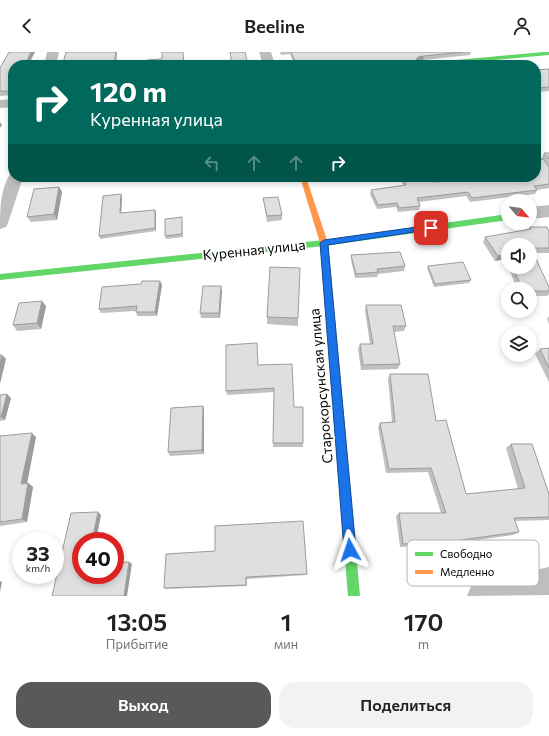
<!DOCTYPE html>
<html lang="ru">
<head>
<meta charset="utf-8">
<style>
	:root { --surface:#fff; --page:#f2f2f2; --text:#222; --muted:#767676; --accent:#595959 }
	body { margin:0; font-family:Commissioner,sans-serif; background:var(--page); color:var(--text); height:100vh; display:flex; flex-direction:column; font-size:15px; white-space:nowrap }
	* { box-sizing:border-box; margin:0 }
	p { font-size:13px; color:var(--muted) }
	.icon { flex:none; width:22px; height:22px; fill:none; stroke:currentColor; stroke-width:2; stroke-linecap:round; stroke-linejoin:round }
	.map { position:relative; height:544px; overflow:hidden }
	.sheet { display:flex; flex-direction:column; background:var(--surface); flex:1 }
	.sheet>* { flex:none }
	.banner { position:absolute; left:8px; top:8px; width:533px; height:122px; border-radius:16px; box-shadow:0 2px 6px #0003; background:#00695c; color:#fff; overflow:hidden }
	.needle { width:26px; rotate:119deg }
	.tools { position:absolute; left:501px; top:142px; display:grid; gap:8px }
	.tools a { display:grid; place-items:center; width:36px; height:36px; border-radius:50%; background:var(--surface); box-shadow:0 2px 6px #0003; font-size:20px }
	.speed { position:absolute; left:12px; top:480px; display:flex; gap:8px; font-size:20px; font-weight:700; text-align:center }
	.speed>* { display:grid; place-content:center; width:52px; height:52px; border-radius:50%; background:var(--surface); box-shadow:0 2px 6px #0003; line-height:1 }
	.speed small { font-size:10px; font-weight:400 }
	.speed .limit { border:6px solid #d22; background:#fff; color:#111 }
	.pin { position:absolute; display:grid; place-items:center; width:34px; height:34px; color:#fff; margin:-17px; border-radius:8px; box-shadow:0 2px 6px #0006 }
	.me { position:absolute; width:44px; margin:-22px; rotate:355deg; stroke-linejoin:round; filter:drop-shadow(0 0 3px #0008) }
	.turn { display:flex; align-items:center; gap:14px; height:84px; padding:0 16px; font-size:18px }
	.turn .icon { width:52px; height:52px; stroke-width:2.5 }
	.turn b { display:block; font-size:28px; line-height:34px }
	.lanes { display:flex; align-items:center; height:38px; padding:0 16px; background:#0003; justify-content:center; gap:20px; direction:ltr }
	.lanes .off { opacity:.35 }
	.eta { display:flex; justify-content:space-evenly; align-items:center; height:68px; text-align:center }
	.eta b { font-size:24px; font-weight:600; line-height:28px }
	.cta { display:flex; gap:8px; margin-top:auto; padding:8px 16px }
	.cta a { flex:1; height:46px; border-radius:16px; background:var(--accent); color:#fff; font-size:16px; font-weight:600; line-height:46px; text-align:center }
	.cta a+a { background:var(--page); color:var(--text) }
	header { display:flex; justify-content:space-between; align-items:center; height:52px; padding:0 16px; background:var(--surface); font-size:18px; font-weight:600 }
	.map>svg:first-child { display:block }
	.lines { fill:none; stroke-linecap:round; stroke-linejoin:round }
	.street { fill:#bebebe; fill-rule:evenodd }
	.fast { fill:#63d668; fill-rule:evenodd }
	.slow { fill:#ff974d; fill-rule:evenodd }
	.wall { fill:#c0c0c0; fill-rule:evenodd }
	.shaded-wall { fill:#9c9c9c }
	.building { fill:#dfdfdf; stroke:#9c9c9c }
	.route { fill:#1a73e8; stroke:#114b97 }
	.labels { text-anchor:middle; stroke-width:3.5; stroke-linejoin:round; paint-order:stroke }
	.street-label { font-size:14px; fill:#000; stroke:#fff }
	.key { fill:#fff; stroke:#b2b2b2; stroke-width:1 }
	.key-label { font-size:11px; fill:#000 }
</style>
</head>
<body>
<header><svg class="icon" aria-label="back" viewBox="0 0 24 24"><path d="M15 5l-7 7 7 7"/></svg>Beeline<svg class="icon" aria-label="person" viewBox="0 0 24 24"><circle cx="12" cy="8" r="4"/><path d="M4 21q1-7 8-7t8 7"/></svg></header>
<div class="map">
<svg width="549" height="544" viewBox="0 0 549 544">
	<rect width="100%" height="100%" fill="#fff"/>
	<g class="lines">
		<path class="street" d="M47 0H59L56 13H44Z
			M259 0H271L275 13H263Z
			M13 47V55L0 56V48Z
			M13 121V125H23L8 171 6 175 0 177C0 158 0 138 10 122Z
			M549 153V165L530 167V155Z
			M549 515V543L467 544 471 534 481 530Z"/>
		<path class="fast" d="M543 0H549V3L440 13H420L423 11Z
			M508 162V168L324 194 0 228V222L324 188Z
			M335 316 338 317 340 320 360 544H348L330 320 332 317Z"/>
		<path class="slow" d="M300 125H306L328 191 340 320 338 323 335 324 332 323 330 320 320 191Z"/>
	</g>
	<path class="wall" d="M35 0 28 13H13V43L0 44V16Z
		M66 0 116 13H64L63 11Z
		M280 0H471L470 3 423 8 417 9 416 10 417 11 483 13H295L290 2 281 3Z
		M549 17V39L536 40V18Z
		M544 101H549V136L537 138 535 142 470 150 466 144 419 150 420 154 419 158 398 160 396 155 377 157 370 142 371 138 403 133 402 131 403 127 436 130 536 125 541 107Z
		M59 135 62 140 57 168 31 170 27 165Z
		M122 145 121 161 155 158 156 161V179L100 187 99 184Z
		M263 146 282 163V168L267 170Z
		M182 168 183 185 166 187 165 184Z
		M530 175 549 180V201H533L549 235V242L547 244H530V237H517L505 207 495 209 483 190 485 185 528 178ZM508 193 530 215H508Z
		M351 203 405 214 404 219 378 222 377 225 355 226 351 208Z
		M428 214 471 228 469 231 434 235 427 216Z
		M160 229 162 233 157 264H137L136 259 101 261 99 257Z
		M222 239 220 266H201L200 261Z
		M366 253 406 274 404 279 394 280 400 312 398 317 361 318 358 297 360 292H370L365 259Z
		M46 254 41 277 17 279 13 273Z
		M549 264V272L547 267Z
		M267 265 298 266V274L267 272Z
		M549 296V330L535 302 540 297Z
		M258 313 294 355 303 391V395H273L274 340 227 343 226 339Z
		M390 322 436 369 466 442 518 437 506 396 511 392 549 442V468L515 469 519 480 513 483 435 494 400 495 396 464 399 461H441L428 420 386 421 378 375 380 371 392 370 388 327Z
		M0 343 11 346 5 368 0 369Z
		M203 354 204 358V402L170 404 168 400Z
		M0 384 36 385 27 432 28 431 33 435 27 470 0 474Z
		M166 502 307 522 306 523 247 527V534L166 537 164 536Z"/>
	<path class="shaded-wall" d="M31 0H35L28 13H25Z
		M116 0H117L116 13H114Z
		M424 4 423 8 417 9 415 13V9L418 5Z
		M0 70 2 73 0 76Z
		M59 135 62 140 57 168 54 162Z
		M121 142 122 145 121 164 120 161Z
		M155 158 156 161V179L155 176Z
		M507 202 505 207 495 209 498 204Z
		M160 229 162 233 157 264 155 260Z
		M221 234 222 239 220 266 219 261Z
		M42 249 46 254 41 277 37 271Z
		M2 303 6 307 0 332V312Z
		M7 342 11 346 5 368 1 365Z
		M203 354 204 358V402L202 398Z
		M32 381 36 385 26 436 21 432Z
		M28 431 33 435 27 470 22 467Z
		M98 460 101 463 96 489H92Z
		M129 510 132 512 127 544H124Z
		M0 529 2 530 0 540Z"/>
	<path class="building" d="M9 0H31L25 13H13V38L12 39H0V16Z
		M66 0H116L114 13H70V10L63 11Z
		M162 0H183L184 13H147V8L162 7Z
		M230 0H245L248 13H232Z
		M291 0H463L424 4 418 5 415 9 417 11H466L480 9 483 13H297Z
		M549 17V35L536 36V18Z
		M544 101H549V107Z
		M543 107 549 115V132L534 134 537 138 472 146 468 140 417 146 420 154 399 156 397 151 378 153 371 138 406 133 403 127 421 125H434L436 130 480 125H536V108Z
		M59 135 54 162 27 165 34 137Z
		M121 142 120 161 155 158V176L99 184 103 144Z
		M278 145 282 163 267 164 263 146Z
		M182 165V182L165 184V167Z
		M530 175H547L549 180V196H531L549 235V239H530V237H522L513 215H530V193H508V204L507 202 498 204 485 185 531 177Z
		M400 200 405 214 377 217 378 220 356 222 351 203Z
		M463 210 471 228 435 232 428 214Z
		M270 215 300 216 298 266 267 265Z
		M142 229H160L155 260H136L137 254 99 257 102 235 141 232Z
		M203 234H221L219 261H200Z
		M42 249 37 271 13 273 19 251Z
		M366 253H401L406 274H393L400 312 363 313 360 292H373Z
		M257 291 258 313 292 312 294 355H303V391H273L274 336 226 339V293Z
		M549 296V316L540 297Z
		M0 303H2L0 312Z
		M390 322H428L436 369 446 368 466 442 525 436 511 392H532L549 442V465L514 466 519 480 439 491 403 492 399 461H446L431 416 389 417 380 371 395 370Z
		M7 342 1 365H0V343Z
		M203 354 202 398 168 400 171 356Z
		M32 381 21 432 28 431 22 467 0 470V384Z
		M98 460 92 489H81V523H115V511L129 510 124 544H52L71 461Z
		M303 469 307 522 246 525V533L164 536 166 502 215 499V474Z"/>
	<path class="route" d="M431 173 435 176 434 177 328 193 356 498 354 502 350 504 345 502 344 498 320 191 324 188Z"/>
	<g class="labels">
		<g class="street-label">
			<text transform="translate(254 198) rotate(-6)" y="5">Куренная улица</text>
			<text transform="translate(321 334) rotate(-95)" y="5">Старокорсунская улица</text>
		</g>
	</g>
	<rect x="407" y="488" width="132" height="46" rx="6" class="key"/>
	<rect x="415" y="500" width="18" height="4" fill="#63d668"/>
	<rect x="415" y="518" width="18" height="4" fill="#ff974d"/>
	<g class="key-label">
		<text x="440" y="506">Свободно</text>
		<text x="440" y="524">Медленно</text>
	</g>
</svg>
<div class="tools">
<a><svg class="needle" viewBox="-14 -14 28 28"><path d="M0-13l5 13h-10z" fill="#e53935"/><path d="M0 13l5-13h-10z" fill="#767676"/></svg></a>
<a><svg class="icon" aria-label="sound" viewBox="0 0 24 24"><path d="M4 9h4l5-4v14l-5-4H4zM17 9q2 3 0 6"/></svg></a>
<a><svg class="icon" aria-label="search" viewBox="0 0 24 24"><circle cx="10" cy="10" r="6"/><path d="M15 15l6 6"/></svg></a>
<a><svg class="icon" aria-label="layers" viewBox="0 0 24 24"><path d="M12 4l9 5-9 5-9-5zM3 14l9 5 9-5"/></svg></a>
</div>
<div class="speed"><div>33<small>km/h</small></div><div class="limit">40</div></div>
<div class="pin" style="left:431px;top:176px;background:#d93025"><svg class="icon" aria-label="arrive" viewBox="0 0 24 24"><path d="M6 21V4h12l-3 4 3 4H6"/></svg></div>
<svg class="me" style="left:350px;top:498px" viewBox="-20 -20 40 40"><path d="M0-17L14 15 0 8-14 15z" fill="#1a73e8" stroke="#fff" stroke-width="4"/></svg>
<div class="banner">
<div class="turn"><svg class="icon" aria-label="right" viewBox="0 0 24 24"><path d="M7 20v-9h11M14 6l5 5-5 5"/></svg><div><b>120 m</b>Куренная улица</div></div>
<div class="lanes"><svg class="icon off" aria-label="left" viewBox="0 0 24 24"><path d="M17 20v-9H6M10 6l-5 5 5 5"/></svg><svg class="icon off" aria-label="ahead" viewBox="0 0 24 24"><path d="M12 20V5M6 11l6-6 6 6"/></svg><svg class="icon off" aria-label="ahead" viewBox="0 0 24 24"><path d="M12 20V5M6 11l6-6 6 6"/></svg><svg class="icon" aria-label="right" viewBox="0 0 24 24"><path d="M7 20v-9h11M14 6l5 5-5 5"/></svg></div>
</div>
</div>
<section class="sheet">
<div class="eta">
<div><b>13:05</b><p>Прибытие</p></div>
<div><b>1</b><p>мин</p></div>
<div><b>170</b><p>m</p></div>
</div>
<div class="cta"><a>Выход</a><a>Поделиться</a></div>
</section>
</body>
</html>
